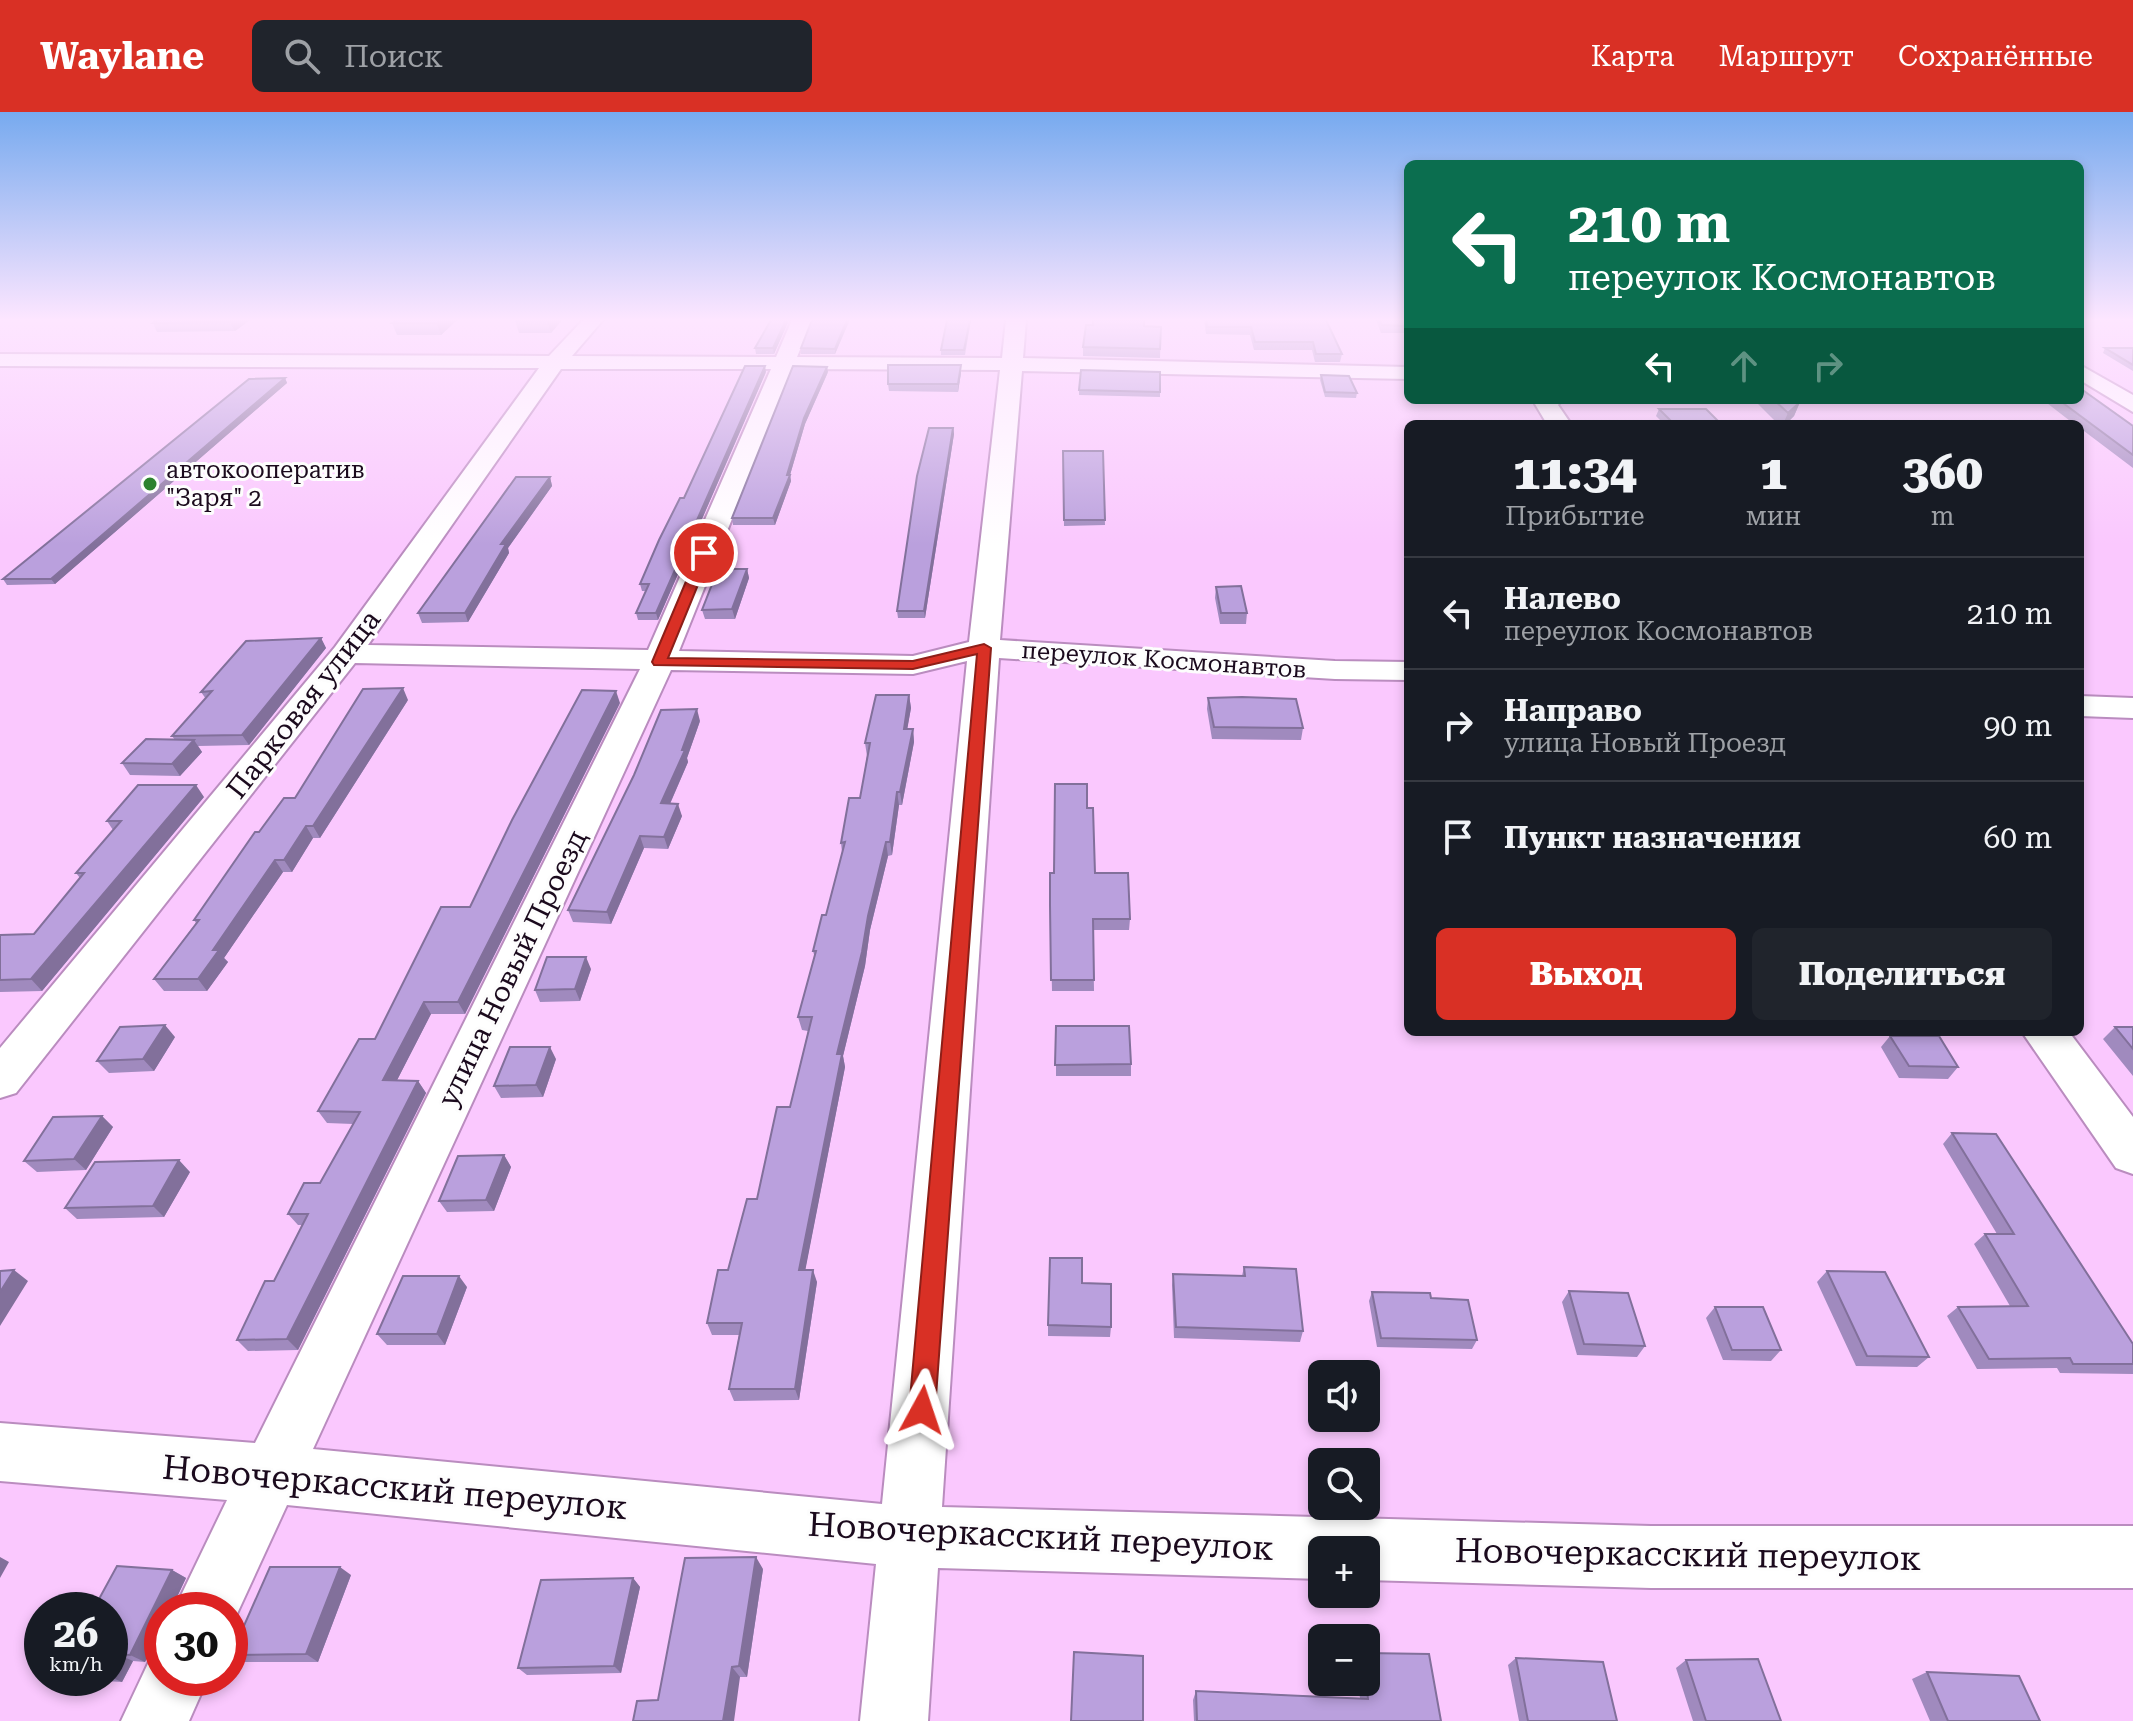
<!DOCTYPE html>
<html lang="ru">
<head>
<meta charset="utf-8">
<style>
	:root { --surface:#171b24; --page:#20242c; --text:#f1f3f6; --muted:#9ea1a6; --line:#363941; --accent:#d93025 }
	body { margin:0; font-family:"Roboto Serif",serif; background:var(--page); color:var(--text); height:100vh; display:flex; flex-direction:column; font-size:30px; white-space:nowrap }
	* { box-sizing:border-box; margin:0 }
	p { font-size:26px; color:var(--muted) }
	.icon { flex:none; width:44px; height:44px; fill:none; stroke:currentColor; stroke-width:2; stroke-linecap:round; stroke-linejoin:round }
	.map { position:relative; flex:1; overflow:hidden }
	.side { position:absolute; left:1404px; top:308px; width:680px; height:616px; display:flex; flex-direction:column; background:var(--surface); border-radius:12px; box-shadow:0 4px 12px #0003 }
	.side>* { flex:none }
	.banner { position:absolute; left:1404px; top:48px; width:680px; height:244px; border-radius:12px; box-shadow:0 4px 12px #0003; background:#0b6e4f; color:#fff; overflow:hidden }
	.controls { position:absolute; left:1308px; top:1248px; display:grid; gap:16px }
	.controls a { display:grid; place-items:center; width:72px; height:72px; border-radius:12px; background:var(--surface); box-shadow:0 4px 12px #0003; font-size:40px }
	.speed { position:absolute; left:24px; top:1480px; display:flex; gap:16px; font-size:40px; font-weight:700; text-align:center }
	.speed>* { display:grid; place-content:center; width:104px; height:104px; border-radius:50%; background:var(--surface); box-shadow:0 4px 12px #0003; line-height:1 }
	.speed small { font-size:20px; font-weight:400 }
	.speed .limit { border:12px solid #d22; background:#fff; color:#111 }
	.pin { position:absolute; display:grid; place-items:center; width:68px; height:68px; color:#fff; margin:-34px; border:4px solid #fff; border-radius:50%; box-shadow:0 2px 8px #0007 }
	.me { position:absolute; width:88px; margin:-44px; rotate:5deg; stroke-linejoin:round; filter:drop-shadow(0 0 6px #0008) }
	.turn { display:flex; align-items:center; gap:28px; height:168px; padding:0 32px; font-size:36px }
	.turn .icon { width:104px; height:104px; stroke-width:2.5 }
	.turn b { display:block; font-size:56px; line-height:68px }
	.lanes { display:flex; align-items:center; height:76px; padding:0 32px; background:#0003; justify-content:center; gap:40px; direction:ltr }
	.lanes .off { opacity:.35 }
	.eta { display:flex; justify-content:space-evenly; align-items:center; height:136px; text-align:center }
	.eta b { font-size:48px; font-weight:800; line-height:56px }
	.cta { display:flex; gap:16px; margin-top:auto; padding:16px 32px }
	.cta a { flex:1; height:92px; border-radius:12px; background:var(--accent); color:#fff; font-size:32px; font-weight:800; line-height:92px; text-align:center }
	.cta a+a { background:var(--page); color:var(--text) }
	ul { padding:0; list-style:none }
	li { display:flex; align-items:center; gap:24px; height:112px; padding:0 32px; border-top:2px solid var(--line) }
	li div { flex:1 }
	li b { display:block; font-size:30px }
	li em { font-style:normal }
	header { display:flex; align-items:center; gap:48px; box-sizing:border-box; height:112px; padding:0 40px; background:var(--accent); color:#fff }
	header strong { font-size:38px }
	nav { display:flex; gap:44px; margin-inline-start:auto; font-size:28px }
	.search { width:560px; height:72px; background:var(--page); display:flex; align-items:center; gap:20px; box-sizing:border-box; padding:0 28px; border-radius:12px; color:var(--muted); font-size:30px }
	.map>svg:first-child { display:block }
	.lines { fill:none; stroke-linecap:round; stroke-linejoin:round }
	.minor-casing { stroke:#ba8cbf; stroke-width:4 }
	.minor { fill:#fff; fill-rule:evenodd }
	.wall { fill:#a08abe }
	.shaded-wall { fill:#82709b }
	.building { fill:#baa0dd; stroke:#82709b; stroke-width:2 }
	.route { fill:#d93025; stroke:#8d1f18; stroke-width:2 }
	.poi-dot { fill:#2c822f; stroke:#fdfdfd; stroke-width:3 }
	.labels { text-anchor:middle; stroke-width:6; stroke-linejoin:round; paint-order:stroke }
	.far-poi-label { font-size:24px; fill:#1b0a1d; stroke:#fdfdfd; text-anchor:start }
	.far-street-label { font-size:24px; fill:#1b0a1d; stroke:#fdfdfd }
	.street-label { font-size:28px; fill:#1b0a1d; stroke:#fdfdfd }
	.near-street-label { font-size:34px; fill:#1b0a1d; stroke:#fdfdfd }
</style>
</head>
<body>
<header>
<strong>Waylane</strong>
<div class="search"><svg class="icon" aria-label="search" viewBox="0 0 24 24"><circle cx="10" cy="10" r="6"/><path d="M15 15l6 6"/></svg>Поиск</div>
<nav><a>Карта</a><a>Маршрут</a><a>Сохранённые</a></nav>
</header>
<div class="map">
<svg width="2133" height="1609" viewBox="0 0 2133 1609">
	<rect width="100%" height="100%" fill="#fac8fe"/>
	<g class="lines">
		<g class="minor-casing">
			<path id="minor" d="M583 208H603L572 244 776 245 792 208H812L797 245 1002 246 1006 208H1026L1023 246 1408 255V267L1022 259 1000 528 1335 549 1408 550V568L1335 567 999 546 942 1395 1651 1414H2133V1476H1651L1366 1468V1438H1322V1467L938 1456 928 1609H860L876 1452 287 1393 230 1517V1498H174L227 1388 0 1369V1311L255 1331 640 557 355 551 16 981 0 986V936L335 535 539 256 0 254V242L549 244ZM561 257H771L648 538 368 533ZM792 257 1000 258 969 530 913 544 679 539ZM967 549 882 1392 313 1337 671 558 913 562Z
				M2080 253 2133 283V300L2080 268Z
				M1537 288H1562L1558 293 1571 312H1547L1535 292Z
				M2080 584 2133 586V606L2080 604Z
				M2022 920H2069L2133 1005V1062L2116 1056Z
				M162 1538V1566H208L189 1609H121L152 1543Z"/>
		</g>
		<use href="#minor" class="minor"/>
	</g>
	<path class="wall" d="M250 208 235 219 157 220 153 211Z
		M457 208 441 223H397L392 211Z
		M515 208H562L551 221H519Z
		M771 208H789L774 242H756L755 236Z
		M812 208H849L835 242H801V236Z
		M947 208H971L965 243H941V238Z
		M1204 208H1326L1342 242 1340 250H1315L1312 238H1254L1250 223 1206 222Z
		M1376 208H1408V221H1381Z
		M1144 214 1161 215 1160 246 1083 244V235Z
		M2105 236H2133V259L2103 241Z
		M766 260 658 508H638L636 501 646 479H642L640 472 684 386Z
		M828 260 805 312 790 363 791 369 775 413H733L732 406Z
		M1160 260V285L1079 283V278Z
		M961 261 958 280 889 279 888 272Z
		M1321 263 1357 281 1356 286 1325 285 1320 268Z
		M285 266 287 271 55 472 7 473 3 467Z
		M1754 288H1798L1800 290 1794 304 1786 312H1778Z
		M2043 288H2080L2133 314V356L2080 316V312H2074Z
		M1659 297 1721 312H1664L1656 304Z
		M953 316 954 322 925 506H898L897 499Z
		M1063 339H1103L1105 413 1064 414Z
		M550 365 552 374 508 436 509 441 468 510 422 511 418 501Z
		M747 457 749 466 735 507H705L702 498Z
		M1216 475 1247 501 1246 512H1220L1215 486Z
		M321 526 326 536 249 633 198 634 202 640 180 664 130 663 122 651 175 628 172 624 206 587 201 580Z
		M909 583 911 596 907 617H913L914 630 902 693H899L892 743 888 744 870 818 865 854 843 944 845 955 805 1158 817 1170 799 1288 734 1289 729 1277 739 1223H712L707 1211 757 1087 790 995 808 919 802 918 798 905 815 846 813 839 826 803 842 740 841 731 860 686 867 644 865 631Z
		M1208 586 1303 616 1301 628 1212 627 1207 597Z
		M408 588 320 726H313L292 760H283L224 846 228 850 207 879H164L154 867 196 811 194 808 259 720 295 686Z
		M620 591 465 902H431L397 968 418 969 426 981 298 1238 248 1239 237 1228 274 1169 302 1113H298L288 1102 320 1071 353 1012 327 1011 318 999 375 927Z
		M700 609 687 646 688 650 670 692 682 704 668 737 644 736 611 812 573 810 568 798Z
		M204 685 42 879 0 880V823L34 822 80 766 76 761 113 718 107 709Z
		M1087 696 1095 761 1130 807 1129 818H1093L1094 879H1052L1050 793 1054 761Z
		M591 857 580 889 540 890 535 878Z
		M1056 914 1131 952V964H1056Z
		M2115 915H2133V964L2103 927Z
		M1890 924 1958 955 1948 967 1899 966 1881 935Z
		M175 925 154 959 109 961 97 949Z
		M556 947 543 985 501 986 494 974Z
		M102 1004 113 1015 86 1058 37 1060 24 1049Z
		M1952 1021 2133 1232V1262L2060 1261 2057 1256 1977 1257 1947 1204 1958 1195 2010 1194 1974 1132 1985 1122H1997L1943 1032Z
		M504 1043 511 1055 494 1099 447 1100 439 1089Z
		M190 1060 164 1105 77 1107 65 1096Z
		M1244 1155 1303 1219 1300 1230 1174 1226 1172 1173 1173 1162 1242 1164Z
		M1827 1159 1929 1245 1917 1255 1856 1254 1817 1170Z
		M1082 1171 1111 1215 1110 1225 1048 1224V1213Z
		M467 1175 445 1233H387L377 1222Z
		M1569 1179 1645 1234 1637 1245 1577 1243 1562 1190Z
		M1372 1180 1431 1186 1477 1228 1472 1237 1377 1235 1369 1189Z
		M1715 1195 1781 1238 1771 1249 1723 1248 1706 1206Z
		M763 1457 747 1565H740L658 1588Z
		M172 1458 186 1466 145 1550 133 1549 122 1570 54 1566H110V1498Z
		M351 1463 318 1550H245L231 1543Z
		M633 1466 640 1475 621 1561 527 1563 518 1556Z
		M1516 1546 1617 1609H1519L1508 1553Z
		M1686 1548 1781 1609H1693L1676 1556Z
		M1927 1560 2040 1609H1930L1912 1567Z
		M1357 1570H1366L1441 1609H1194L1193 1588 1196 1579 1360 1586Z"/>
	<path class="shaded-wall" d="M233 208H250L235 219 230 210Z
		M441 208H457L441 223 437 211Z
		M547 208H562L551 221Z
		M786 208H789L774 242 773 236Z
		M847 208H849V210L835 242V237Z
		M961 253V261L958 280V272Z
		M765 254 766 260 658 508 656 501Z
		M827 255 828 260 805 312 790 363 791 369 775 413 773 406 804 306Z
		M285 266 287 271 55 472 51 467Z
		M1800 290 1794 304 1786 312H1783L1788 301Z
		M953 316 954 322 925 506 924 499Z
		M550 365 552 374 508 436 509 441 468 510 465 501 501 432Z
		M747 457 749 466 735 507 732 497Z
		M321 526 326 536 249 633 242 623Z
		M403 576 408 588 320 726 313 714Z
		M616 579 620 591 465 902 458 890Z
		M909 583 911 596 905 630 904 617Z
		M697 597 700 609 687 646 688 650 665 703 661 691Z
		M913 617 914 630 902 693 900 680Z
		M194 628 202 640 180 664 172 652Z
		M196 673 204 685 42 879 31 867Z
		M897 680 899 693 892 743 890 730Z
		M678 692 682 704 668 737 664 725Z
		M306 714 313 726 292 760 284 748Z
		M640 724 644 736 611 812 607 800Z
		M886 730 888 744 870 818 865 854 843 944 845 955 803 1170 799 1158 837 942 868 804Z
		M275 748 283 760 224 846 228 850 207 879 198 867 213 838Z
		M586 845 591 857 580 889 575 877Z
		M424 890 431 902 391 980 383 968Z
		M165 913 175 925 154 959 143 947Z
		M550 935 556 947 543 985 536 973Z
		M418 969 426 981 298 1238 287 1227Z
		M102 1004 113 1015 86 1058 74 1047Z
		M504 1043 511 1055 494 1099 486 1088Z
		M179 1048 190 1060 164 1105 153 1094Z
		M14 1158 28 1169 0 1214V1180Z
		M813 1158 817 1170 799 1288 795 1277Z
		M459 1164 467 1175 445 1233 437 1222Z
		M0 1445 9 1450 0 1466Z
		M756 1445 763 1457 747 1565 739 1554Z
		M340 1455 351 1463 318 1550 306 1542Z
		M172 1458 186 1466 171 1498H162V1516L145 1550 130 1543Z
		M633 1466 640 1475 621 1561 614 1554Z
		M117 1542 133 1549 122 1570 110 1565V1555Z
		M732 1555 740 1565 734 1609H723Z"/>
	<path class="building" d="M157 208H233L230 210 153 211Z
		M397 208H441L437 211H392Z
		M771 208H786L773 236H755Z
		M812 208H847L835 237 801 236Z
		M947 208H970L964 238H941Z
		M1093 208H1144V214L1161 215 1160 237 1083 235 1086 213H1093Z
		M1206 208H1326L1342 242H1316L1313 230H1255L1251 215H1207Z
		M1380 208H1408V214L1382 213Z
		M2105 236H2133V253Z
		M888 253H961L958 272H888Z
		M745 254H765L656 501H636L649 472H640L659 428 680 386H684Z
		M793 254 827 255 804 306 787 363H790L773 406H732Z
		M1081 258 1160 260V280L1079 278Z
		M1321 263 1349 264 1357 281 1325 280Z
		M285 266 51 467H3L249 267Z
		M2080 279H2084L2133 314V343L2059 288H2080Z
		M1774 288H1798L1800 290 1788 301Z
		M1659 297H1706L1721 312H1674Z
		M929 316H953L924 499H897L917 364Z
		M1063 339H1103L1105 408H1064Z
		M516 365H550L501 432H506L465 501H418Z
		M718 457H747L732 497 702 498Z
		M1241 474 1247 501H1221L1216 475Z
		M321 526 242 623 172 624 212 579 201 580 246 529Z
		M403 576 313 714H306L284 748H275L213 838H219L198 867H154L199 808H194L255 720H259L284 686H295L363 577Z
		M582 578 616 579 458 890H424L383 968 418 969 287 1227 237 1228 265 1169H274L308 1102H288L304 1071H320L360 1000 318 999 359 927H375L441 795H470L512 708Z
		M876 583H909L904 617H913L900 680H897L890 730H886L868 804 862 840 837 942H842L799 1158H813L795 1277H729L742 1211H707L718 1158H728L747 1087H757L777 995H790L812 905H798L816 839H813L822 803H826L845 730 841 731 849 686H860L870 631H865Z
		M1242 585 1296 587 1303 616 1214 615 1208 586Z
		M697 597 682 638H685L661 691 678 692 664 725 640 724 607 800 568 798 634 663 661 598Z
		M146 627 194 628 172 652 122 651Z
		M1055 672H1087V696H1093L1095 761H1128L1130 807H1093L1094 868H1051L1050 793V761H1054Z
		M138 673H196L31 867 0 868V823L34 822 84 761H76L121 709H107Z
		M547 845H586L575 877 535 878Z
		M165 913 143 947 97 949 120 915Z
		M1056 914H1129L1131 952 1055 953Z
		M2115 915H2133V937Z
		M1890 924H1939L1958 955 1909 954Z
		M510 935H550L536 973 494 974Z
		M102 1004 74 1047 24 1049 53 1005Z
		M1952 1021 1996 1022 2133 1232V1252H2073L2070 1246 1989 1247 1958 1195 2028 1194 1985 1122H2014Z
		M504 1043 486 1088 439 1089 458 1044Z
		M179 1048 153 1094 65 1096 95 1050Z
		M1050 1146H1082V1171L1111 1172V1215L1048 1213Z
		M1244 1155 1296 1157 1303 1219 1176 1215 1173 1162 1245 1164Z
		M14 1158 0 1180V1159Z
		M1827 1159 1885 1160 1929 1245 1867 1244Z
		M403 1164H459L437 1222H377Z
		M1569 1179 1628 1181 1645 1234 1584 1232Z
		M1372 1180 1430 1181 1431 1186 1468 1188 1477 1228 1381 1226Z
		M1715 1195H1763L1781 1238H1732Z
		M756 1445 739 1554 732 1555 723 1609H633L637 1589 658 1588 685 1446Z
		M117 1454 172 1458 130 1543 117 1542 110 1555V1498H93Z
		M270 1455H340L306 1542 231 1543Z
		M633 1466 614 1554 518 1556 541 1468Z
		M1074 1540 1143 1544V1609H1071Z
		M1366 1541 1429 1542 1441 1609H1197L1196 1579 1368 1587 1366 1570Z
		M1516 1546 1603 1550 1617 1609H1528Z
		M1758 1547 1781 1609H1706L1686 1548Z
		M1927 1560 2019 1564 2040 1609H1948Z"/>
	<linearGradient id="sky" x2="0" y2="1"><stop stop-color="#77aaef"/><stop offset="0.48" stop-color="#fde6ff"/><stop offset="1" stop-color="#fde6ff" stop-opacity="0"/></linearGradient>
	<rect width="2133" height="433" fill="url(#sky)"/>
	<path class="route" d="M704 438 711 441 668 546 913 549 984 532 991 536 935 1298 931 1307 922 1311 912 1307 909 1298 977 542 913 557 654 553 652 550 698 441Z"/>
	<circle class="poi-dot" cx="150" cy="372" r="8"/>
	<g class="labels">
		<g class="far-poi-label">
			<text x="166" y="366">автокооператив<tspan x="166" dy="28">"Заря" 2</tspan></text>
		</g>
		<g class="far-street-label">
			<text transform="translate(1164 548) rotate(4)" y="8">переулок Космонавтов</text>
		</g>
		<g class="street-label">
			<text transform="translate(303 592) rotate(-52)" y="10">Парковая улица</text>
			<text transform="translate(512 856) rotate(-64)" y="10">улица Новый Проезд</text>
		</g>
		<g class="near-street-label">
			<text transform="translate(395 1375) rotate(5)" y="12">Новочеркасский переулок</text>
			<text transform="translate(1041 1424) rotate(3)" y="12">Новочеркасский переулок</text>
			<text transform="translate(1688 1442) rotate(1)" y="12">Новочеркасский переулок</text>
		</g>
	</g>
</svg>
<div class="controls">
<a><svg class="icon" aria-label="sound" viewBox="0 0 24 24"><path d="M4 9h4l5-4v14l-5-4H4zM17 9q2 3 0 6"/></svg></a>
<a><svg class="icon" aria-label="search" viewBox="0 0 24 24"><circle cx="10" cy="10" r="6"/><path d="M15 15l6 6"/></svg></a>
<a>+</a>
<a>−</a>
</div>
<div class="speed"><div>26<small>km/h</small></div><div class="limit">30</div></div>
<div class="pin" style="left:704px;top:441px;background:#d93025"><svg class="icon" aria-label="arrive" viewBox="0 0 24 24"><path d="M6 21V4h12l-3 4 3 4H6"/></svg></div>
<svg class="me" style="left:922px;top:1298px" viewBox="-20 -20 40 40"><path d="M0-17L14 15 0 8-14 15z" fill="#d93025" stroke="#fff" stroke-width="4"/></svg>
<div class="banner">
<div class="turn"><svg class="icon" aria-label="left" viewBox="0 0 24 24"><path d="M17 20v-9H6M10 6l-5 5 5 5"/></svg><div><b>210 m</b>переулок Космонавтов</div></div>
<div class="lanes"><svg class="icon" aria-label="left" viewBox="0 0 24 24"><path d="M17 20v-9H6M10 6l-5 5 5 5"/></svg><svg class="icon off" aria-label="ahead" viewBox="0 0 24 24"><path d="M12 20V5M6 11l6-6 6 6"/></svg><svg class="icon off" aria-label="right" viewBox="0 0 24 24"><path d="M7 20v-9h11M14 6l5 5-5 5"/></svg></div>
</div>
<section class="side">
<div class="eta">
<div><b>11:34</b><p>Прибытие</p></div>
<div><b>1</b><p>мин</p></div>
<div><b>360</b><p>m</p></div>
</div>
<ul>
<li><svg class="icon" aria-label="left" viewBox="0 0 24 24"><path d="M17 20v-9H6M10 6l-5 5 5 5"/></svg><div><b>Налево</b><p>переулок Космонавтов</p></div><em>210 m</em></li>
<li><svg class="icon" aria-label="right" viewBox="0 0 24 24"><path d="M7 20v-9h11M14 6l5 5-5 5"/></svg><div><b>Направо</b><p>улица Новый Проезд</p></div><em>90 m</em></li>
<li><svg class="icon" aria-label="arrive" viewBox="0 0 24 24"><path d="M6 21V4h12l-3 4 3 4H6"/></svg><div><b>Пункт назначения</b></div><em>60 m</em></li>
</ul>
<div class="cta"><a>Выход</a><a>Поделиться</a></div>
</section>
</div>
</body>
</html>
